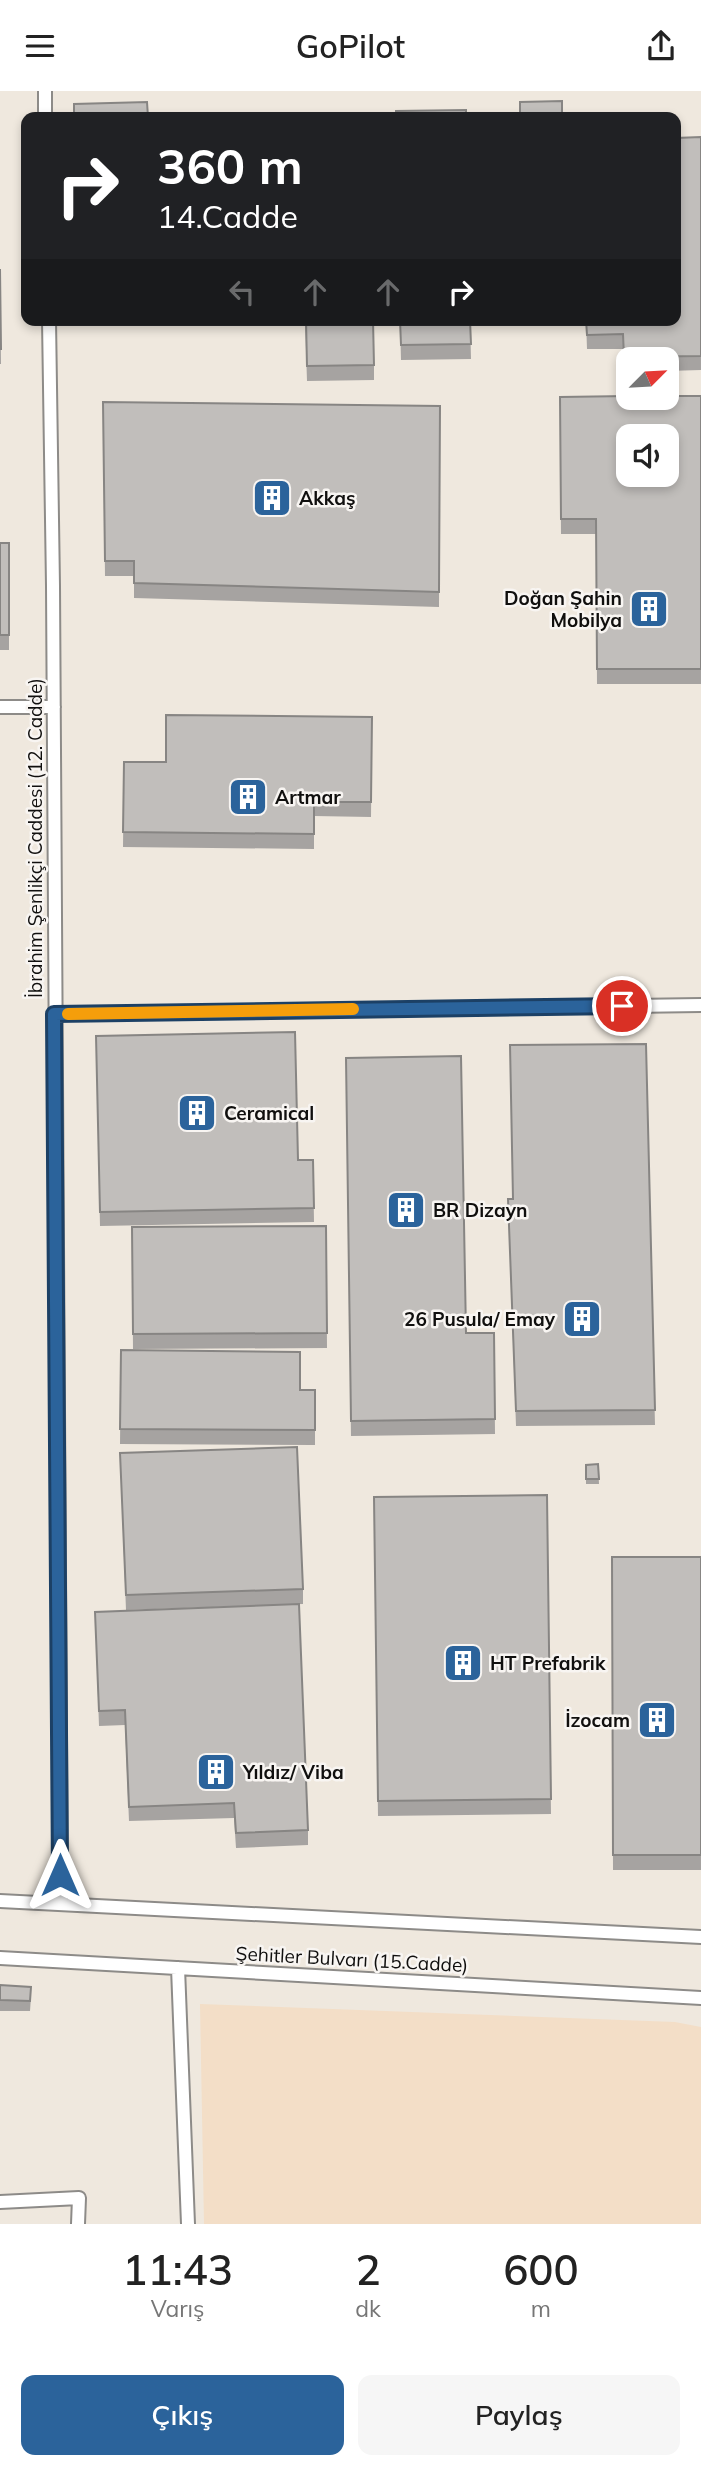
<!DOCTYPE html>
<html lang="tr">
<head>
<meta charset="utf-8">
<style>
	:root { --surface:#fff; --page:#f6f6f6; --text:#222; --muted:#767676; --accent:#2b639b }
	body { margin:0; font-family:Mulish,sans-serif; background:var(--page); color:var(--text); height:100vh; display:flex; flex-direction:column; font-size:26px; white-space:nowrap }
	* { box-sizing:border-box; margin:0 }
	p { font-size:23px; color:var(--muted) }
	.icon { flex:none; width:38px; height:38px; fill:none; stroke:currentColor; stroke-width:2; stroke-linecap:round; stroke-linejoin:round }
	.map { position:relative; height:2133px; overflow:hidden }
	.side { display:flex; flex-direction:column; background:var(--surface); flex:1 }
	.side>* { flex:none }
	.banner { position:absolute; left:21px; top:21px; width:660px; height:214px; border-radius:14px; box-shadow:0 4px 10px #0003; background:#202124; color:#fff; overflow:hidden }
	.needle { width:46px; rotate:66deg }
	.fabs { position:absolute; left:616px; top:256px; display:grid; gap:14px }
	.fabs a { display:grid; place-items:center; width:63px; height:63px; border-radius:14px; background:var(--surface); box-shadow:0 4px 10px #0003; font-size:35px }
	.pin { position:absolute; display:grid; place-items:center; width:60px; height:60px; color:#fff; margin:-30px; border:4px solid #fff; border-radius:50%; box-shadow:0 2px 7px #0007 }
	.me { position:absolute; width:77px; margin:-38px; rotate:0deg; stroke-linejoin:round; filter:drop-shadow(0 0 5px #0008) }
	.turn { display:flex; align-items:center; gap:24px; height:147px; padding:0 21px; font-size:32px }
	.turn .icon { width:91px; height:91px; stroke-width:2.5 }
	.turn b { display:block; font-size:49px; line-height:60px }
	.lanes { display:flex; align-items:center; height:66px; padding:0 21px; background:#0003; justify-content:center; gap:35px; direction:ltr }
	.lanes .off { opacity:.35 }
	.eta { display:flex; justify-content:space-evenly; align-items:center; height:119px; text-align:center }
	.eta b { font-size:42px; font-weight:600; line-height:49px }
	.cta { display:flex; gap:14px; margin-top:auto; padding:14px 21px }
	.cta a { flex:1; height:80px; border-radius:14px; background:var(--accent); color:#fff; font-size:28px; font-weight:600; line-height:80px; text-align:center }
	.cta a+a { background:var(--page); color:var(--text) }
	header { display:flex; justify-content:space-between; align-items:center; height:91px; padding:0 21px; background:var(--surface); font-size:32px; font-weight:600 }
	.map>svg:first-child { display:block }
	.built { fill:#efe8de; fill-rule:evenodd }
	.green { fill:#f3dec7 }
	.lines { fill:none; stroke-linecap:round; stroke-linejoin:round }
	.street-casing { stroke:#8d8b88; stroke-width:16 }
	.street { stroke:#fff; stroke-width:12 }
	.wall { fill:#a6a3a1 }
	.building { fill:#c1bebb; stroke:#878583; stroke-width:2; fill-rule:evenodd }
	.route-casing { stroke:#1c4065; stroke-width:18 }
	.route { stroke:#2b639b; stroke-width:12 }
	.slow { stroke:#f59e0b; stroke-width:12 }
	.labels { text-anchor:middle; stroke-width:5; stroke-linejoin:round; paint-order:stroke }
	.poi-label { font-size:19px; font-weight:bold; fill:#100f0e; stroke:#f8f5f2; text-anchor:start }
	.street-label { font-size:19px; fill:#100f0e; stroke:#f8f5f2 }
</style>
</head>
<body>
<header><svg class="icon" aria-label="menu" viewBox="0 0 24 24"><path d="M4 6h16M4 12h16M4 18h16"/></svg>GoPilot<svg class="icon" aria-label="share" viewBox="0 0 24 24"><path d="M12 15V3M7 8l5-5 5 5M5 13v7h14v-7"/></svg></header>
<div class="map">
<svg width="701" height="2133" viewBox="0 0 701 2133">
	<rect width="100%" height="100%" fill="#f8f5f2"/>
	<path class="built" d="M0 0H701V2133H0ZM26 26H676V229H26ZM628 268H667V306H628ZM628 345H667V383H628Z"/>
	<path class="green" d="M200 1913 675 1931 701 1936V2133H204Z"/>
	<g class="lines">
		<g class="street-casing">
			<path id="street" d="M45 0V26
				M49 229 53 495 61 1811
				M0 616H54
				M54 923 701 914
				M0 1810 701 1846
				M0 1867 701 1907
				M178 1877 188 2133
				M0 2111 79 2107 78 2133"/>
		</g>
		<use href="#street" class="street"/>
	</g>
	<path class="wall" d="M701 46V279L667 280V268H628V281H624L623 258H587L586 229Z
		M0 178 1 273H0Z
		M305 229 374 274V289L307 290Z
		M400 229H470L471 268 401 269Z
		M701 305V593H597L596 443H561L560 306Z
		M103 311 440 315 439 516 134 507V485H105Z
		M0 452H9V559H0Z
		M372 626 371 726 314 725V758L123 756 124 671H166Z
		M96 945 298 1069H313L314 1131 100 1135Z
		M646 953 655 1334 516 1335 508 1108H513Z
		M346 967 466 1242H494L495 1343 351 1345Z
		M326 1135 327 1257 133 1258 132 1136Z
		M121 1259 300 1299H315V1354L120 1353Z
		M120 1362 303 1498V1513L126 1519Z
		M598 1373 599 1393H586V1374Z
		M547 1404 551 1723 378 1725 374 1406Z
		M612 1466H701V1779H613Z
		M95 1521 308 1739V1754L236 1757 234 1727 129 1730 125 1634 99 1635Z
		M0 1894 31 1906 30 1920H0Z"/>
	<path class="building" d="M562 10V26H520V11Z
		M147 11 148 26H74V13Z
		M466 19V26H396V20Z
		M701 46V265L624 266 623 243 587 244 586 229H676V47Z
		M0 178 1 258H0Z
		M306 229H373L374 274 307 275Z
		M400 229H470L471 253 401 254Z
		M628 305H701V578H597L596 428H561L560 306ZM628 345H667V383H628Z
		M103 311 440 315 439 501 134 492V470H105Z
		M0 452H9V544H0Z
		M166 624 372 626 371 711H314V743L123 741 124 671H166Z
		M295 941 298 1069H313L314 1117 100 1121 96 945Z
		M646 953 655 1319 516 1320 508 1108H513L510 954Z
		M461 965 466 1242H494L495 1328 351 1330 346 967Z
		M326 1135 327 1242 133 1243 132 1136Z
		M121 1259 300 1261V1299H315V1339L120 1338Z
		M297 1356 303 1498 126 1504 120 1362Z
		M598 1373 599 1388H586V1374Z
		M547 1404 551 1708 378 1710 374 1406Z
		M612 1466H701V1764H613Z
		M299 1513 308 1739 236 1742 234 1712 129 1716 125 1619 99 1620 95 1521Z
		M0 1894 31 1896 30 1910 0 1909Z"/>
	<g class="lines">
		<g class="route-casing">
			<path id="route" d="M60 1784 54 923 622 915"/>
		</g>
		<use href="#route" class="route"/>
		<path class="slow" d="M68 923 353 918"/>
	</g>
	<defs>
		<g id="building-square" transform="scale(2.0125)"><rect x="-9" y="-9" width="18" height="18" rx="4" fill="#2b639b" stroke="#f8f5f2"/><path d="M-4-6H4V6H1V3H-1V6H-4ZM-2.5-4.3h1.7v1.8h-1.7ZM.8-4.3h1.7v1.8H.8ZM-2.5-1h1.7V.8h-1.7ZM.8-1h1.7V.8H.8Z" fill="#fff"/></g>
	</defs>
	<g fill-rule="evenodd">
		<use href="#building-square" x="272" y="407"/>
		<use href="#building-square" x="649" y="518"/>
		<use href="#building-square" x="248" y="706"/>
		<use href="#building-square" x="197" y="1022"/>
		<use href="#building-square" x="406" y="1119"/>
		<use href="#building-square" x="582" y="1228"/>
		<use href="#building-square" x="463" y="1572"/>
		<use href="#building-square" x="657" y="1629"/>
		<use href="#building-square" x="216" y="1681"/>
	</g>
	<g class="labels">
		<g class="poi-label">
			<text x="299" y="414">Akkaş</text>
			<text x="622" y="514" text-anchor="end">Doğan Şahin<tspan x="622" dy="22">Mobilya</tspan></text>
			<text x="275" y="713">Artmar</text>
			<text x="224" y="1029">Ceramical</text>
			<text x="433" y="1126">BR Dizayn</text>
			<text x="555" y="1235" text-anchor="end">26 Pusula/ Emay</text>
			<text x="490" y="1579">HT Prefabrik</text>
			<text x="630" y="1636" text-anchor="end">İzocam</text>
			<text x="243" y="1688">Yıldız/ Viba</text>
		</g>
		<g class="street-label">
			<text transform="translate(35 747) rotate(-90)" y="7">İbrahim Şenlikçi Caddesi (12. Cadde)</text>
			<text transform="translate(352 1868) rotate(3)" y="7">Şehitler Bulvarı (15.Cadde)</text>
		</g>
	</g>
</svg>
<div class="fabs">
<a><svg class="needle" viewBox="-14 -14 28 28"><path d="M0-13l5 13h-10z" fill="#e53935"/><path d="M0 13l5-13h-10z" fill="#767676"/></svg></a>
<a><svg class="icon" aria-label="sound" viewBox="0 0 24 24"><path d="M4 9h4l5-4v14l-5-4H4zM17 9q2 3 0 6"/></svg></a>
</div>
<div class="pin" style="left:622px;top:915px;background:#d93025"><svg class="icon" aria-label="arrive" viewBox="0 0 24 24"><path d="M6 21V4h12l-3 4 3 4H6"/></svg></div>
<svg class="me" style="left:60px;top:1784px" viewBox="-20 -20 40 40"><path d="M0-17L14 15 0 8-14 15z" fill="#2b639b" stroke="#fff" stroke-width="4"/></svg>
<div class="banner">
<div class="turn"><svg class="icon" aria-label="right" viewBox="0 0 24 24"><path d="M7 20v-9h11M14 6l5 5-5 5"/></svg><div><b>360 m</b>14.Cadde</div></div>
<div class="lanes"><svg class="icon off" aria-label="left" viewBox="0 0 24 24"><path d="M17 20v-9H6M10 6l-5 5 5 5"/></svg><svg class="icon off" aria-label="ahead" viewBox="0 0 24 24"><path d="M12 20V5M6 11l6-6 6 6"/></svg><svg class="icon off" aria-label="ahead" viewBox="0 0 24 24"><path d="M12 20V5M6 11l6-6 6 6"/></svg><svg class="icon" aria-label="right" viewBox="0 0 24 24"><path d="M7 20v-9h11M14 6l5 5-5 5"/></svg></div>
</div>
</div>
<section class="side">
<div class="eta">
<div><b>11:43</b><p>Varış</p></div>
<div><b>2</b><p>dk</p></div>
<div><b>600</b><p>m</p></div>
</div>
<div class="cta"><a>Çıkış</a><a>Paylaş</a></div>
</section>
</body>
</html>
